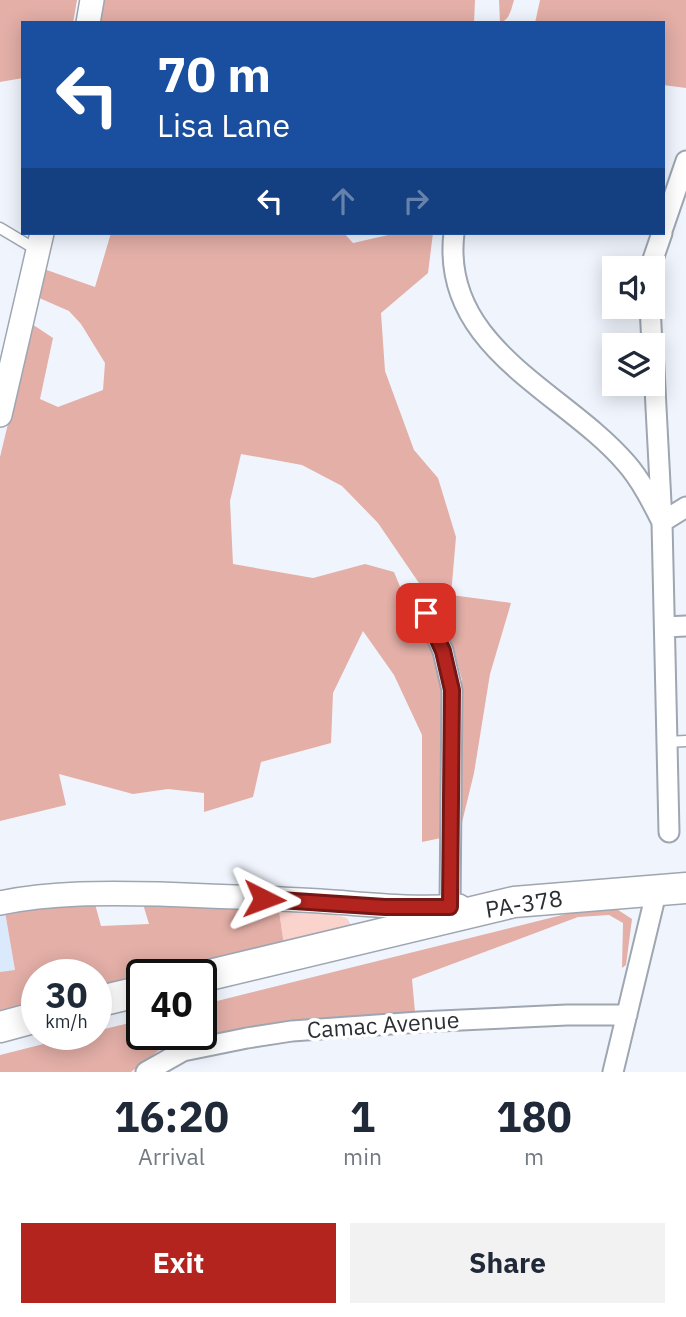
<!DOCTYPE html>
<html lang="en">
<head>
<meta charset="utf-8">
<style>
	:root { --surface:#fff; --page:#f2f2f3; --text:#1f2937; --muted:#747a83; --accent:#b4241f }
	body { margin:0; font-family:"IBM Plex Sans",sans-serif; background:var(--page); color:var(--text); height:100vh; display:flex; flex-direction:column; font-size:26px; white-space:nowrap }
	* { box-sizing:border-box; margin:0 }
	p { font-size:23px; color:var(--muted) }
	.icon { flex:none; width:38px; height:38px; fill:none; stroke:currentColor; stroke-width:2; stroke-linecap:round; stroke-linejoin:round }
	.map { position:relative; height:1072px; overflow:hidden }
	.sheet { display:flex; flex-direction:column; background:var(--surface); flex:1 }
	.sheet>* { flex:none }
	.banner { position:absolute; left:21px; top:21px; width:644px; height:214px; border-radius:0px; box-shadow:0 4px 18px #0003; background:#1a4fa0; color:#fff; overflow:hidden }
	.buttons { position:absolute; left:602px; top:256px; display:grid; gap:14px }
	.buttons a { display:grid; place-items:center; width:63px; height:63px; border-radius:0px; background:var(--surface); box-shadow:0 4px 18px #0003; font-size:35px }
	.speed { position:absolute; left:21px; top:959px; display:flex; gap:14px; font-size:35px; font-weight:700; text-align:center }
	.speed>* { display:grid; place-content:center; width:91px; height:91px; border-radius:50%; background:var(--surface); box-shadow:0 4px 18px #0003; line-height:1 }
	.speed small { font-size:18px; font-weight:400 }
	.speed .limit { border:4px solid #111; border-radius:10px; background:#fff; color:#111 }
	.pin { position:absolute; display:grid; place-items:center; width:60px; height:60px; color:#fff; margin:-30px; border-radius:14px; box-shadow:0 4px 10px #0006 }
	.me { position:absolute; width:77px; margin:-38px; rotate:93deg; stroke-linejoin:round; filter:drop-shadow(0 0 5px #0008) }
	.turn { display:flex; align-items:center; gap:24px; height:147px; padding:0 21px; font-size:32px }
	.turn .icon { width:91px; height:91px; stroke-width:2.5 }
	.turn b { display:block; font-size:49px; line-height:60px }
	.lanes { display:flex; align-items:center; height:66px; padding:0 21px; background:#0003; justify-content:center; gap:35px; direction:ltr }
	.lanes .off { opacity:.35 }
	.eta { display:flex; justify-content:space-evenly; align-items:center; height:119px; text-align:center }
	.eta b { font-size:42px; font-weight:700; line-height:49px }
	.primary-button { display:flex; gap:14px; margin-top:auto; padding:14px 21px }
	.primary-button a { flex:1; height:80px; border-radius:0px; background:var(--accent); color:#fff; font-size:28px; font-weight:700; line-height:80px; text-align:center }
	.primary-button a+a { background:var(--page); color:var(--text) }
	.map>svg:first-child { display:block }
	.built { fill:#dbe9fc }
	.green { fill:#fbd3cd }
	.forest { fill:#e3afa7 }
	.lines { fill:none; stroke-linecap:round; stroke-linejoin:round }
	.service-casing { stroke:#9ea6b2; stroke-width:13 }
	.minor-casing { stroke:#9ea6b2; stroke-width:23 }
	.tertiary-casing { stroke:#9ea6b2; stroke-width:26 }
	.primary-casing { stroke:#9ea6b2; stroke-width:33 }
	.service { stroke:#fff; stroke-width:10 }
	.minor { stroke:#fff; stroke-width:19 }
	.tertiary { stroke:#fff; stroke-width:23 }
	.primary { stroke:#fff; stroke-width:30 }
	.route-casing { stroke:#751714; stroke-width:18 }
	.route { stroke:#b4241f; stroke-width:12 }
	.labels { text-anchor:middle; stroke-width:7; stroke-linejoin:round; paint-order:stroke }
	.street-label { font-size:23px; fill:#2b2f33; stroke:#fff }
</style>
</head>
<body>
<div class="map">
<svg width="686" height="1072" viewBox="0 0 686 1072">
	<rect width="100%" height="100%" fill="#f0f5fd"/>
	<path class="built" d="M5 912 15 971 0 972V913Z"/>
	<path class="green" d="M279 911C301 911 326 911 347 918L352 927 284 945Z"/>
	<path class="forest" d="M0 0H77L73 23H23V78L0 82Z
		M102 0H475L474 23H97Z
		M499 0H514C511 10 510 19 500 23Z
		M540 0H686V88L663 85V23H535Z
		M111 233H344L353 243 397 233H433L428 273 381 313 385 371 414 450 438 478 456 537 451 595 511 603 490 674 474 773 458 839 462 680 449 633 421 586 378 523 342 486 302 465 241 454 230 501 233 564 313 578 365 564 394 572 410 611 436 657 443 703 441 838 422 842V735L394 675 363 631 333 693 331 743 261 762 253 797 204 812V793L168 789 133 794 59 774 66 805 0 821V457L32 324 53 338 40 399 58 407 103 390 105 363 81 324 69 311 37 297 41 268 95 287Z
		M95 904 101 926 149 924 143 904 193 905 279 911 284 945 156 975H142V978L96 989V975H37V1003L0 1011V972L15 970 5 912Z
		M612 906 632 919 626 965 622 968 623 923 609 915 578 917 412 979 415 1012 372 1020 285 1025 167 1044 131 1072H0V1055L83 1034H96V1031L142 1020V1034H201V1005L578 911Z"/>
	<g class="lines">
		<g class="service-casing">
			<path id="service" d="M0 228 37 250
				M667 742 686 741"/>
		</g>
		<g class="minor-casing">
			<path id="minor" d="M663 228 686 161
				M454 233C440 348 564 391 626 463 641 480 652 502 662 522L669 832
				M650 268 662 233
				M650 306 652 345
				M653 350 662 522 686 507
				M426 613 443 651 452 690 450 907
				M665 627 686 626
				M146 1072 183 1051 247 1038 292 1031 419 1022 567 1015H627
				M613 1072 657 889"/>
		</g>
		<g class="tertiary-casing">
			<path id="tertiary" d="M88 23 92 0
				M0 415 42 233
				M0 903C52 892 107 893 160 894 213 896 267 898 320 901 366 904 413 910 459 906"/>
		</g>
		<g class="primary-casing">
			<path id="primary" d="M201 977 514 902 686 888
				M96 1002 142 991
				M0 1027 37 1017"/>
		</g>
		<use href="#service" class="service"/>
		<use href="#minor" class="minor"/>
		<use href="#tertiary" class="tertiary"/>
		<use href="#primary" class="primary"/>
	</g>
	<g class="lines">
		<g class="route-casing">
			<path id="route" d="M264 899 385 907H450L452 690 443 651 426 613"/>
		</g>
		<use href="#route" class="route"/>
	</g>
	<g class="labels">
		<g class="street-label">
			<text transform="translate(524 904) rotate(-9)" y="8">PA-378</text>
			<text transform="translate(383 1025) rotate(-4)" y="8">Camac Avenue</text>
		</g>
	</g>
</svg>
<div class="buttons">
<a><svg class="icon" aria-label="sound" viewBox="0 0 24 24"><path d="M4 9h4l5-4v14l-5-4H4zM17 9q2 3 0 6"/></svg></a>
<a><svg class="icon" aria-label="layers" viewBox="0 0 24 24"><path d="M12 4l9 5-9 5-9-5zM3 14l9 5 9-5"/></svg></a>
</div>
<div class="speed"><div>30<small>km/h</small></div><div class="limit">40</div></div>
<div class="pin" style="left:426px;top:613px;background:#d93025"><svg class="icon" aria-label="arrive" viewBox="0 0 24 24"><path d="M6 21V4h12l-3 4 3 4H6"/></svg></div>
<svg class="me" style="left:264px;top:899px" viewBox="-20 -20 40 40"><path d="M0-17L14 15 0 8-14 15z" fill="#b4241f" stroke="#fff" stroke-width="4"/></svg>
<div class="banner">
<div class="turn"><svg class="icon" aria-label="left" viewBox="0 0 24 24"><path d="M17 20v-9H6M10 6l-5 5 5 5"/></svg><div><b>70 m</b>Lisa Lane</div></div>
<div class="lanes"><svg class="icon" aria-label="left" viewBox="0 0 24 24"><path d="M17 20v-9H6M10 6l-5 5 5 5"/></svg><svg class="icon off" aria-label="ahead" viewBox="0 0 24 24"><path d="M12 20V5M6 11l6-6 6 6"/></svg><svg class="icon off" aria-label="right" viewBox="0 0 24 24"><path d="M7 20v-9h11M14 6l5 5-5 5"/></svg></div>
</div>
</div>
<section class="sheet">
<div class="eta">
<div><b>16:20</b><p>Arrival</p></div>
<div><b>1</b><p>min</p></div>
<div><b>180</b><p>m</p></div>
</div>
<div class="primary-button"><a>Exit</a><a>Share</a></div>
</section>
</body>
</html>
